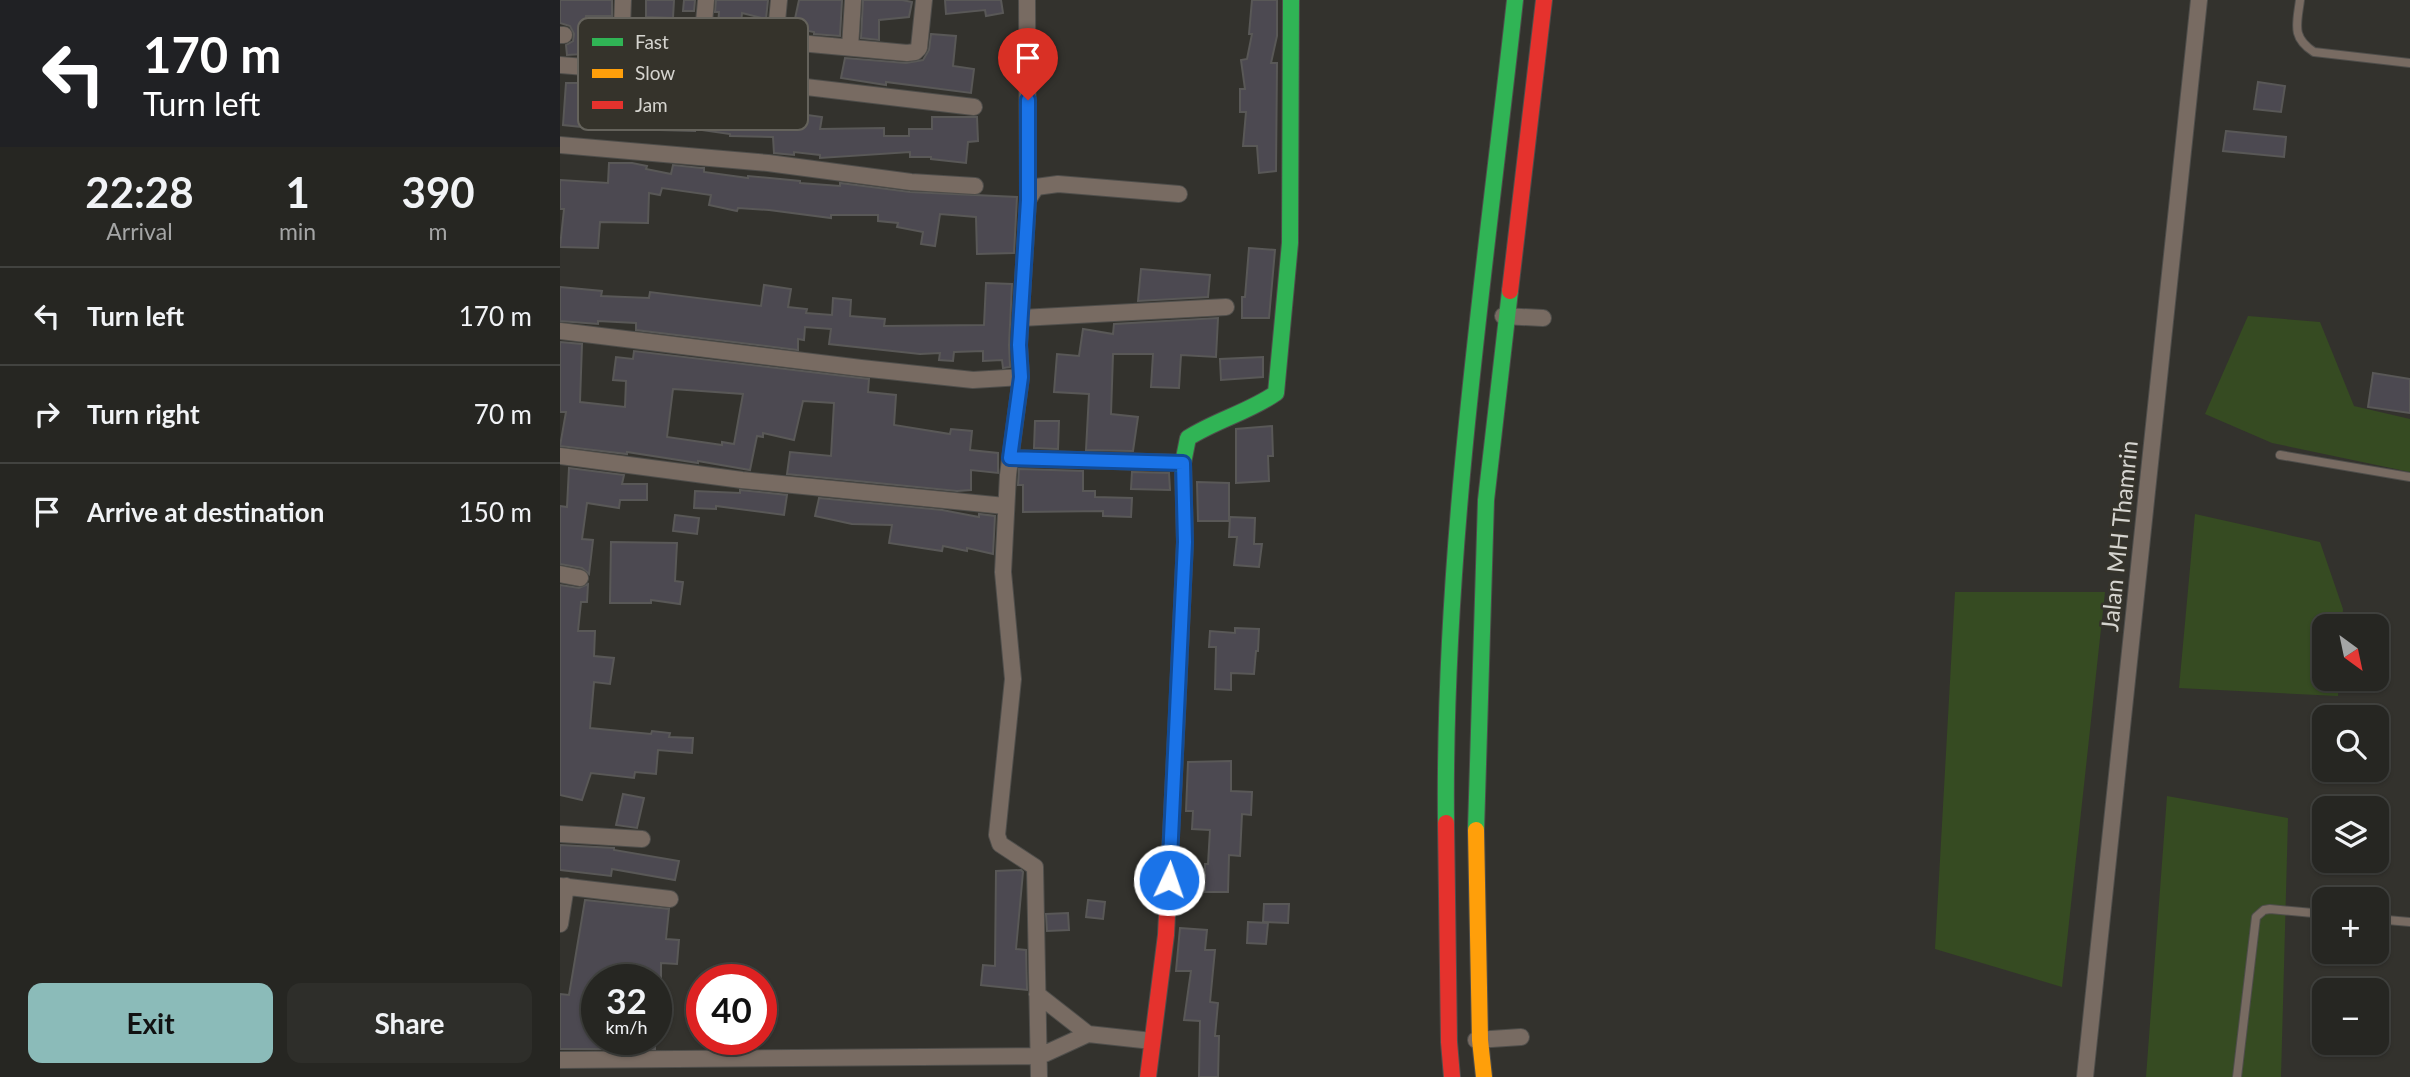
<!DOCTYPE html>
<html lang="en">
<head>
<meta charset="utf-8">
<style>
	:root { --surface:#262622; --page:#2e2e2a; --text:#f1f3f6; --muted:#a4a5a5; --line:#424340; --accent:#8bbbb9 }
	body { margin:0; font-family:Lato,sans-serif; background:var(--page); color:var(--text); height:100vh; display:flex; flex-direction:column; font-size:26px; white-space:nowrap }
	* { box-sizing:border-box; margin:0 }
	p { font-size:23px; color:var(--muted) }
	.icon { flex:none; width:38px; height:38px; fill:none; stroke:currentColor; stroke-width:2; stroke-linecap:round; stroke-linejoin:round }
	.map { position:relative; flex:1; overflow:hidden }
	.side { display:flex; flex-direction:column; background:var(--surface); width:560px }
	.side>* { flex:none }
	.top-card { background:#202124; color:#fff; overflow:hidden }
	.needle { width:46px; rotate:147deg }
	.buttons { position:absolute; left:1752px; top:614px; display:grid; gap:14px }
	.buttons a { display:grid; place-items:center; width:77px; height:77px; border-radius:14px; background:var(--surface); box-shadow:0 2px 5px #0004,0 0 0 2px var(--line); font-size:35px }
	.speed { position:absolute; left:21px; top:964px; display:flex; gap:14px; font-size:35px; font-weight:700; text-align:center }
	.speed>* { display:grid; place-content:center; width:91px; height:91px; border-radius:50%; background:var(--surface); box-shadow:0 2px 5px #0004,0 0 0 2px var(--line); line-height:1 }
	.speed small { font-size:18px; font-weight:400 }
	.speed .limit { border:10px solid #d22; background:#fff; color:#111 }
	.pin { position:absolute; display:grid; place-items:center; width:60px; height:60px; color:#fff; margin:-72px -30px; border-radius:50% 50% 50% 0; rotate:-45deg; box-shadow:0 0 7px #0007 }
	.pin .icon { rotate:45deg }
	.me { position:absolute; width:77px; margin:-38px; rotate:3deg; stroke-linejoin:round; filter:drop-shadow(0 0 5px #0008) }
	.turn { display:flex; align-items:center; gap:24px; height:147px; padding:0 28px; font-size:32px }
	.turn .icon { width:91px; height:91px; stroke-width:2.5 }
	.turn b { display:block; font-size:49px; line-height:60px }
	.eta { display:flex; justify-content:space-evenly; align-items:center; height:119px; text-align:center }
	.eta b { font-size:42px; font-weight:700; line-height:49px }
	.action { display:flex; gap:14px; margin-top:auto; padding:14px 28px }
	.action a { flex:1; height:80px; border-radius:14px; background:var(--accent); color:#111; font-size:28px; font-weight:700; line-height:80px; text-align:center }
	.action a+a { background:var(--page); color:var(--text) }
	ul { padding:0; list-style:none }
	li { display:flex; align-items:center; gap:21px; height:98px; padding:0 28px; border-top:2px solid var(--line) }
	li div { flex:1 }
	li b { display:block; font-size:26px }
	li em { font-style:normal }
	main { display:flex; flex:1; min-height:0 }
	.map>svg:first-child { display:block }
	.green { fill:#364b22 }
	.building { fill:#4c4951; stroke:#595857; stroke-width:2; fill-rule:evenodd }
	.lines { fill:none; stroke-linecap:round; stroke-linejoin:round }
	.lane-casing { stroke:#4f4e4b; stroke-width:10 }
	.street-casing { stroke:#4f4e4b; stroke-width:18 }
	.fast-casing { stroke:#4f4e4b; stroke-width:18 }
	.slow-casing { stroke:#4f4e4b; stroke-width:18 }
	.jam-casing { stroke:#4f4e4b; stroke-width:18 }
	.lane { stroke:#786b62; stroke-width:8 }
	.street { stroke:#786b62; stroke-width:16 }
	.fast { stroke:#30b455; stroke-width:16 }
	.slow { stroke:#ff9f0a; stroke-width:16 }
	.jam { stroke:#e5322d; stroke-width:16 }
	.route-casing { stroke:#114b97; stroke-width:18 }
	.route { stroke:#1a73e8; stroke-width:12 }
	.labels { text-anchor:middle; stroke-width:5; stroke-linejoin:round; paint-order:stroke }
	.street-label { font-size:24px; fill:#d5d4cf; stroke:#35332b }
	.key { fill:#35332b; stroke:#65635c; stroke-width:2 }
	.key-label { font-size:19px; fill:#d5d4cf }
</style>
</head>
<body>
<main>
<section class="side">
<div class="top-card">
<div class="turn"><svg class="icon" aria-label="left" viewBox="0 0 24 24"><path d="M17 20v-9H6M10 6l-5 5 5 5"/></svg><div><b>170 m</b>Turn left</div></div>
</div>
<div class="eta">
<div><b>22:28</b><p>Arrival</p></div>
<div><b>1</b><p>min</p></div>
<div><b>390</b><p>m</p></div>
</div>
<ul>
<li><svg class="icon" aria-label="left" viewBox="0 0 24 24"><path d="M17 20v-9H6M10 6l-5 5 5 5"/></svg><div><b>Turn left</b></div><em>170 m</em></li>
<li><svg class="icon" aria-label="right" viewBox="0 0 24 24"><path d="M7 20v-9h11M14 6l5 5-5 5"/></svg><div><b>Turn right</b></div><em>70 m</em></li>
<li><svg class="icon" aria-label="arrive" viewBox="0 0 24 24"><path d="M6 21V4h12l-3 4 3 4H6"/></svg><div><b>Arrive at destination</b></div><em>150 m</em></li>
</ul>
<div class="action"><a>Exit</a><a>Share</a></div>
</section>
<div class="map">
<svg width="1850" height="1077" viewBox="0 0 1850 1077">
	<rect width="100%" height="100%" fill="#33322d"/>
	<path class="green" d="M1688 316 1760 322 1794 406 1850 419V472L1712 443 1645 414Z
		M1635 514 1760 542 1783 609 1782 626H1764V679H1779L1778 696 1619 688Z
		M1395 592H1545L1502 987 1375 949Z
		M1607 796 1728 818 1721 1077H1586Z"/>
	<path class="building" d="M0 0H52V16H26L25 37 58 39 60 41 61 59 40 58 41 53 7 55 6 45 13 41 14 34 10 26 0 23Z
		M86 0H114L113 18 86 17Z
		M124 0H135L134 11H123Z
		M156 0H208L206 19 182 13 181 24 172 23V26L158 25 159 12H155Z
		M239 0H282L280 36 254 34V32L233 28Z
		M303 0H342L352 2 349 17 319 20V40L301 38Z
		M385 0H441L443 13 426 16 425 10 386 14Z
		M692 0H717V36L711 63H717L716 171 699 173 697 146H683L686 112H680V89H685L681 60 687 59 692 34H689Z
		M371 34 396 36 393 66 414 69 411 93 326 82V85L281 78 285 58 346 63 363 60 369 50Z
		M34 78 129 86 128 96 170 103V100H192V107L262 117 260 129 324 128V136H349V129H372V117H417L418 141 408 142 406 163 371 159V157H350V152L260 158V155L234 152V155L214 153 213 137 170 136V134L135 129V131L100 130V128L41 129 3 125 6 83H32Z
		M1698 82 1725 86 1721 112 1694 109Z
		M1666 131 1726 137 1724 157 1663 151Z
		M49 163H72L87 166 86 169 111 174 113 165 141 168H144V172L188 178V176L240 181V183L280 186V183L350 192 457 197 454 253 417 254 416 217 380 214 375 246 361 244 363 232 337 227 338 223 318 221V215H271V218L209 210 178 208 177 211 149 205 151 195 102 188 100 195 89 193 88 223 40 222 38 248 0 247 4 209H0V180L48 183Z
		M689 248 715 250 709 318H682V297H685Z
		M581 269 650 275 648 297 578 301Z
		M426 283 452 284 449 345 450 367 443 368 442 360 423 361V351L394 352 393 361 379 360 380 353 360 354 269 344 271 329 245 327 244 340 238 339V350L76 330V323L38 321V324L0 321V287L42 291 41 296 89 298 90 292 201 306 204 285 231 289 228 307 247 309 246 313 272 315 273 298 291 300 290 316 325 319 324 326 424 325Z
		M658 318 656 357 621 355 619 388 591 387 593 354H553L551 414 578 417 573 451 526 450 529 394 494 392 497 354 519 356 523 329 553 334 554 324Z
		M0 342 22 344 20 402 65 407 66 381 53 380 56 357 73 359 74 351 309 379 308 392 336 395 334 425 390 434 391 429 412 431 410 450 438 453V473L411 470V490L397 491 227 474 230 452 271 456 274 403 243 401 234 440 203 433V437L197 436 190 470 138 461V463L67 452V454L0 446 6 412H0ZM113 389 183 394 174 444 162 442V445L107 437Z
		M703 357V377L661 380 660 359Z
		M1813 373 1850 379V413L1808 407Z
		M475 421H499L498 449 474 448Z
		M712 426 713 456H708L709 481 676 483V429Z
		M9 468 64 475 62 484H87V500H60L59 508 27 503 22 539 33 540 29 574 22 568 0 564V506L7 507Z
		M459 469 523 471V491H535V497L572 498 571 517 543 516V511L463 512V485H458Z
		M572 472 609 473 610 490 571 489Z
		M637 482 669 483V521H638Z
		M180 490 227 495 224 515 156 506V509L134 508 135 491 180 493Z
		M259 498 382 510 419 517V514L435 516 433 554 407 548V551L383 546 382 551 329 543 332 525 292 524 255 516Z
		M115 515 139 518 137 534 113 531Z
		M670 517 695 518 694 544H702L699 567 674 565 677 537H669Z
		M51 542 117 543 115 581 123 582 120 604 91 600V603H50Z
		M28 584 27 602H21L18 631H35L34 656 54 658 50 684 34 682 30 728 91 734 92 731 110 733 109 737 133 738 132 753 98 750 96 774 75 772 74 778 31 773 22 800 0 795V585L19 588Z
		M675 628 699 629 698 651H696L694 674 671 673V690L655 689 656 647H649L650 631 675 633Z
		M671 761V791L692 792 691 815 682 814 680 856 669 855 668 892H645V864H648L650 830 632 829 633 811H626L628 762Z
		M63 794 84 798 77 828 56 825Z
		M0 845 54 848V850L119 861 115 880 52 869 51 876 0 870Z
		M461 870 463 872 456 949 466 950 467 990 421 985 423 965 435 966 436 871Z
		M25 900 109 909 106 939 119 940 117 964 101 963V980H37V1040H95V1049H0V994L9 995Z
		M528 900 545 902 543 919 526 917Z
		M704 904H729L728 923 703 922Z
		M508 913 509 930 487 931 486 914Z
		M688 922 708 923 706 944 687 943Z
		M620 928 647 930 645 950H655L650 1002 658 1003 655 1036H659L658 1077H639L640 1021 624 1020 631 971H616Z"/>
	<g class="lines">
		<g class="lane-casing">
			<path id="lane" d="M1740 0C1737 24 1731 37 1754 52L1850 63
				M1720 455 1850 477
				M1816 919 1850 922
				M1677 1077 1696 917 1704 910 1710 909 1764 914"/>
		</g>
		<g class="street-casing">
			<path id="street" d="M63 0 62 27 66 33 72 35 143 34 347 53 355 52 359 48 364 0
				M467 0 468 200 459 345 461 377 448 475 443 572 453 679 437 835 440 844 475 867 479 1077
				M143 34 146 0
				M0 35H4
				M215 42 219 0
				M290 47 293 0
				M0 65 196 81 414 107
				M0 145 208 163 351 182 415 186
				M468 200 476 187 498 184 619 194
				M943 316 983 318
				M461 318 666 307
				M0 331 301 368 413 380 461 377
				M0 456 182 480 445 506
				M450 458 623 463
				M0 574 20 578
				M0 834 82 839
				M0 886 110 899
				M0 924 6 886
				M477 994 528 1034 592 1041
				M916 1040 961 1037
				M0 1060 480 1056 528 1034
				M1525 1077 1639 0"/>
		</g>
		<g class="fast-casing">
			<path id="fast" d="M617 714 625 542 623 463 628 438C656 420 689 412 716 393L730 243 731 0
				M886 823C883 547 925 273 955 0
				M916 830 926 500 950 291"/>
		</g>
		<g class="slow-casing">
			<path id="slow" d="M916 830 920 1040 924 1077"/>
		</g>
		<g class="jam-casing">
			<path id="jam" d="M950 291 984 0
				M886 823 889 1042 892 1077
				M588 1077 606 935 617 714"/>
		</g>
		<use href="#lane" class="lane"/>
		<use href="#street" class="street"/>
		<use href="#fast" class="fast"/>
		<use href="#slow" class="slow"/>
		<use href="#jam" class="jam"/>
	</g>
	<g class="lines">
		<g class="route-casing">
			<path id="route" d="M468 100V200L459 345 461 377 450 458 623 463 625 542 609 880"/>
		</g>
		<use href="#route" class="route"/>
	</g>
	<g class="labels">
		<g class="street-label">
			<text transform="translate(1560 536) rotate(-84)" y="8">Jalan MH Thamrin</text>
		</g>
	</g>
	<rect x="18" y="18" width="230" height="112" rx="10" class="key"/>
	<rect x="32" y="38" width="31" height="8" fill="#30b455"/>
	<rect x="32" y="69" width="31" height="9" fill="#ff9f0a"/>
	<rect x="32" y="101" width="31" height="8" fill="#e5322d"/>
	<g class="key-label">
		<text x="75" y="49">Fast</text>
		<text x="75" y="80">Slow</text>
		<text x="75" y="112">Jam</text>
	</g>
</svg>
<div class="buttons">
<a><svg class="needle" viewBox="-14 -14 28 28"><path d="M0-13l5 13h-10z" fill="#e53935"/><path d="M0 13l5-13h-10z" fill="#a4a5a5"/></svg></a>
<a><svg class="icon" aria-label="search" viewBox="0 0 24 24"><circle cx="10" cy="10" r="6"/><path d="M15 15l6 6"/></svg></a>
<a><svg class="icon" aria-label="layers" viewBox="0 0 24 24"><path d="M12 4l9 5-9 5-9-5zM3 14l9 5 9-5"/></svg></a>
<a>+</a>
<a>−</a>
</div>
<div class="speed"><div>32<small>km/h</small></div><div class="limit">40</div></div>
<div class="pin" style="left:468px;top:100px;background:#d93025"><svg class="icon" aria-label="arrive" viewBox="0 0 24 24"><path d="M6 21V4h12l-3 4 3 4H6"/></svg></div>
<svg class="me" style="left:609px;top:880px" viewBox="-20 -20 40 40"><circle r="17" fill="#1a73e8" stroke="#fff" stroke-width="3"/><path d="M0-11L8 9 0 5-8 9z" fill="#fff"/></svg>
</div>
</main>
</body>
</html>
